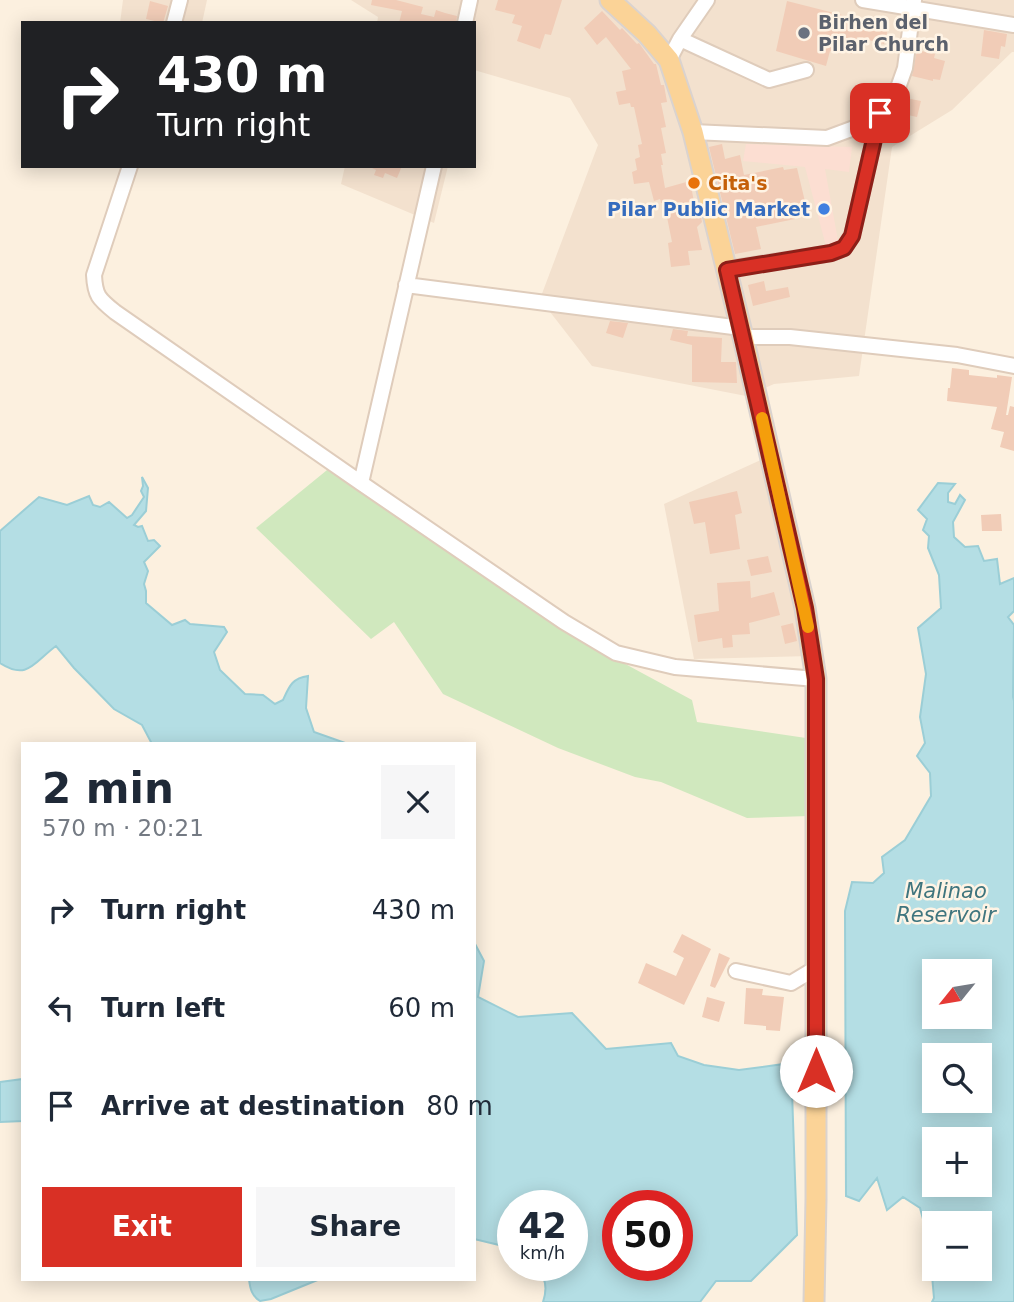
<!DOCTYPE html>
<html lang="en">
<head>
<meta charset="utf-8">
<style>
	:root { --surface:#fff; --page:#f6f6f7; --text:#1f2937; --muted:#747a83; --accent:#d93025 }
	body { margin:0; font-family:"DejaVu Sans",sans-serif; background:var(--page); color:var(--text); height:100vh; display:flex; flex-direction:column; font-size:26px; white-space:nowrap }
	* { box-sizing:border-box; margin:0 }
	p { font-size:23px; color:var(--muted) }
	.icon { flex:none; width:38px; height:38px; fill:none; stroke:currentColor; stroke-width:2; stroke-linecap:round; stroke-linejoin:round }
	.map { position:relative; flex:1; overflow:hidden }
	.sheet { position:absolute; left:21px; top:742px; width:455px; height:539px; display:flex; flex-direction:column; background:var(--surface); border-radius:0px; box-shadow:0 4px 18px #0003 }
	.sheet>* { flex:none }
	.hud { position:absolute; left:21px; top:21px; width:455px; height:147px; border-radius:0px; box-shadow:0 4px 18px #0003; background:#202124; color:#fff; overflow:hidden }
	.needle { width:46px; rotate:240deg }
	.buttons { position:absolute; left:922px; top:959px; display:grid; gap:14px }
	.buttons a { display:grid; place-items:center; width:70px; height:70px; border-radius:0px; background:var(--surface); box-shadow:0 4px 18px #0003; font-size:35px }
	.speed { position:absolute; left:497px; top:1190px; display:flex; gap:14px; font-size:35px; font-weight:700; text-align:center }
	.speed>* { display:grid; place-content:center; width:91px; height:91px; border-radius:50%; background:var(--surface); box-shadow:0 4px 18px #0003; line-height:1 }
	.speed small { font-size:18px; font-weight:400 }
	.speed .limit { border:10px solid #d22; background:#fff; color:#111 }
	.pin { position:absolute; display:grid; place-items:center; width:60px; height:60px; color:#fff; margin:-30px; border-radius:14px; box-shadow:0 4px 10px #0006 }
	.me { position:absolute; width:77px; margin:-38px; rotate:0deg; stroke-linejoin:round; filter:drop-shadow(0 0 5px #0008) }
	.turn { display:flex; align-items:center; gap:24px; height:147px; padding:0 21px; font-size:32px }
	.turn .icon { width:91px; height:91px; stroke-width:2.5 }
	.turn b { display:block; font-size:49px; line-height:60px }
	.round { display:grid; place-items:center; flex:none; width:74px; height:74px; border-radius:0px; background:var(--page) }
	.overview { display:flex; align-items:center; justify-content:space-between; height:119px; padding:0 21px }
	h1 { font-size:42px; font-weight:700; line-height:52px }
	.button { display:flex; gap:14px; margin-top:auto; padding:14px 21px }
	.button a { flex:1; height:80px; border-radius:0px; background:var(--accent); color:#fff; font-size:28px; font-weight:700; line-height:80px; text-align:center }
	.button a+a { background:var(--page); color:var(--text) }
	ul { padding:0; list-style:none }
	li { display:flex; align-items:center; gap:21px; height:98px; padding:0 21px }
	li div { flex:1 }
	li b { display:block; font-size:26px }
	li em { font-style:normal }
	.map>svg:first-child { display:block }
	.residential { fill:#f3e1ce }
	.commercial { fill:#fcded2 }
	.green { fill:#d0e8be }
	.water { fill:#b4dee4; stroke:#9bced6; stroke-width:2; fill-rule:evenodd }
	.building { fill:#f1ccb7 }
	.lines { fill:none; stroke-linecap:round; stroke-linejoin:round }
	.minor-casing { stroke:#dfccbb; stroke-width:18 }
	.major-casing { stroke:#dad3cf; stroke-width:23 }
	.minor { stroke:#fff; stroke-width:14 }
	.major { stroke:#fbd397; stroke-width:19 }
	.route-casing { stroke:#8d1f18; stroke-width:18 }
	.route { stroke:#d93025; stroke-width:12 }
	.slow { stroke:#f59e0b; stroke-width:12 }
	.worship-dot { fill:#6b7280; stroke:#fff4e5; stroke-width:2.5 }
	.food-dot { fill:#e8710a; stroke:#fff4e5; stroke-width:2.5 }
	.shop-dot { fill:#3f7fe0; stroke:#fff4e5; stroke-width:2.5 }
	.labels { text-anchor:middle; stroke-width:5; stroke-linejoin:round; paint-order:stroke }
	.worship-label { font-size:19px; font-weight:bold; fill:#5b616d; stroke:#fff4e5; text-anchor:start }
	.food-label { font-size:19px; font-weight:bold; fill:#c56008; stroke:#fff4e5; text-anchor:start }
	.shop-label { font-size:19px; font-weight:bold; fill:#366cbe; stroke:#fff4e5; text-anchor:end }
	.water-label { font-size:21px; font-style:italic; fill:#3f757e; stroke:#fff4e5 }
</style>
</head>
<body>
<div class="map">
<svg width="1014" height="1302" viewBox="0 0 1014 1302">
	<rect width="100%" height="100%" fill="#fcf0df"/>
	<path class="residential" d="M123 0H207L202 23H120Z
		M351 0H1014V52H1012L952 110 892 147 859 376 774 384 746 396 592 366 540 299 598 145 570 98 474 70V23H377L378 17Z
		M345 166H448L434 223 341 184Z
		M765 458 810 656 694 659 664 504Z"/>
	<path class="commercial" d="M746 144 852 147 849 172 825 169 839 246H826L805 167 743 161Z"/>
	<path class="green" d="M332 466 605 653 692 700 697 722 806 738 809 816 747 818 661 782 635 777 558 748 443 694 394 622 371 639 256 528Z"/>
	<path class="water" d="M142 477 148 488 146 511 134 525 138 527 142 526 148 541 154 540 160 546 144 562 148 571 144 584 146 591V603L172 625 185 620 190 624 224 627 227 632 214 652 220 670 245 694 263 695 275 704 283 700C289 687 292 678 308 676L306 708 314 732 348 744H152L142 725 114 709 74 668 56 646C34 662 28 681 0 663V531L39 497 67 505 89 496 93 505 100 507 109 502 127 518 132 515 144 497 141 491 143 486Z
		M938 483 955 484 948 493V502L955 504 960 495 965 500 953 522 954 537 965 547 978 546 984 561 997 559 1000 584 1014 578V611L1008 617 1014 625 1013 697 1014 701V1302H932L934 1298 929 1241 920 1208 903 1197 887 1210 877 1178 859 1201 846 1196 845 911 852 882 873 883 884 873 882 857 905 840 931 796 930 773 917 756 925 743 920 717 926 674 918 628 941 608 939 575 928 548 929 536 923 530 927 519 918 510ZM934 971H980V1017H934ZM934 1055H980V1101H934ZM934 1139H980V1185H934ZM934 1223H980V1269H934Z
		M474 942 484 961 478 997 518 1017 572 1013 606 1049 671 1043 678 1056 704 1065 739 1070 791 1063 797 1235 751 1281H716L700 1302H543C548 1287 546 1274 532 1265H572V1206H513V1254L499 1245 474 1239ZM618 1206H677V1265H618Z
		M23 1079V1121L0 1122V1082Z
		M249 1279H320L271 1299 260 1301C252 1296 250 1289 249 1279Z"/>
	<path class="building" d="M372 0H396L423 7 421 14 434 17 436 10 445 13 457 16 456 23H399L402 11 371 5Z
		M498 0H562L551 35 545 34 540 49 517 41 522 26 512 23 515 15 495 10Z
		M150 1 168 6 163 23 146 19Z
		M787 1 850 17 849 19 888 29 884 44 857 37 852 54 842 51 841 54 830 51 826 66 776 51Z
		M602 11 620 30 622 28 637 44 639 43 654 64H656L661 85H664L667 102 661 103 666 127 661 128 666 153 661 154 663 165H661L665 188 690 181 695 207 699 206 702 222 697 227 702 250 688 251 690 265 671 267 668 243 672 242 664 202 661 203 660 199 654 201 649 182 634 184 632 172 637 170 635 159 640 157 638 145 642 144 634 107H631L630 103 619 105 616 92 626 90 622 71 631 69 606 37 597 45 584 28Z
		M984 30 1007 34 1005 47 1001 46 999 59 981 56Z
		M917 50 935 54 934 58 945 61 940 80 933 79V81L912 76Z
		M906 98 921 101 917 117 903 114Z
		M722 144 725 159 740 155 744 175 783 167 784 170 797 168 807 210 793 213 795 219 756 227 761 249 735 254 709 147Z
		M368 166H402L397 178 385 173 383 178 374 175 376 170Z
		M764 281 766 291 788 287 790 297 753 306 748 285Z
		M610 321 628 323 623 338 606 333Z
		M673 329 688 331 687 336 722 338 721 362H736L737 383 692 382V345L670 340Z
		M952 368 969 370V375L997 378V375L1012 377 1006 415H1008L1010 406 1014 407V451L1000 447 1004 432 991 429 997 407 947 401 948 388H950Z
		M737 491 742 513 735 515 740 549 710 554 705 522 694 524 689 502Z
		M1001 514 1002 531H982L981 515Z
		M768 556 772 572 751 576 747 560Z
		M750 581 751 598 774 592 780 615 749 623 750 634 732 635 733 647 723 648 722 638 698 642 694 615 719 611 717 583Z
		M793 623 797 641 785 644 781 626Z
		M682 934 711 949 684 1005 638 983 646 963 676 976 684 958 673 952Z
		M719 953 730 958 715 988 710 986Z
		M746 988 763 989 762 995 784 997 780 1031 766 1030V1026L744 1024Z
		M707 997 725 1002 719 1022 702 1017Z"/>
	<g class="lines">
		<g class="minor-casing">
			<path id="minor" d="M863 0 1014 25
				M174 23 180 0
				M465 23 470 0
				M680 39 769 80 806 70
				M669 60 680 39 707 0
				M693 132 827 138 854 128 880 113 894 99 905 68 914 0
				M130 166 94 275C95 296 99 299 115 312L361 483 564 622 616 653 675 667 816 679
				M727 269 832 253 844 248 852 236 880 113
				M406 285 741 328
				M743 337H790L957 355 1014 366
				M361 483 434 166
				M736 971 791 983 816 968"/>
		</g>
		<g class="major-casing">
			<path id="major" d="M610 0 647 34 669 60 693 132 743 337 805 608 816 679V1199L814 1302"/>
		</g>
		<use href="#minor" class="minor"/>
		<use href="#major" class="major"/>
	</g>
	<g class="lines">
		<g class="route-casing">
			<path id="route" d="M816 1071V679L805 608 727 270 831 253 844 248 852 236 880 113"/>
		</g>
		<use href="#route" class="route"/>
		<path class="slow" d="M762 418 808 627"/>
	</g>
	<circle class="worship-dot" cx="804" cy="33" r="7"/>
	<circle class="food-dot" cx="694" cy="183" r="7"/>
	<circle class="shop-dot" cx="824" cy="209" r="7"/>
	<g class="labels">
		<g class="worship-label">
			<text x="818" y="29">Birhen del<tspan x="818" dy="22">Pilar Church</tspan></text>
		</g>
		<g class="food-label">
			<text x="708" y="190">Cita's</text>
		</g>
		<g class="shop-label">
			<text x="810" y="216">Pilar Public Market</text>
		</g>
		<g class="water-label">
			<text x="946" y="898">Malinao<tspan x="946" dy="24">Reservoir</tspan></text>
		</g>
	</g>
</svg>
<div class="buttons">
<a><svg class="needle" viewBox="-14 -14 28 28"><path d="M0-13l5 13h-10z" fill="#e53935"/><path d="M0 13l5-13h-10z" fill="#747a83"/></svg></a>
<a><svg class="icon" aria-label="search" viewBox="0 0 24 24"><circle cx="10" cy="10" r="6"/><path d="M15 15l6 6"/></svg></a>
<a>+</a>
<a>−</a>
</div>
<div class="speed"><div>42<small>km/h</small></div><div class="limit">50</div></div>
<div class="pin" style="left:880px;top:113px;background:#d93025"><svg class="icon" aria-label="arrive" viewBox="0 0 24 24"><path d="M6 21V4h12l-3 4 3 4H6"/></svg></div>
<svg class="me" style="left:816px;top:1071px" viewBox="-20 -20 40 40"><circle r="19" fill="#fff"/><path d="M0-13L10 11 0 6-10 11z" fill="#d93025"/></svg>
<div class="hud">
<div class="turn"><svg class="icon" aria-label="right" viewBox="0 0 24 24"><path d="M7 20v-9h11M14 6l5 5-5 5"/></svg><div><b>430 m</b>Turn right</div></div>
</div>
<section class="sheet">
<div class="overview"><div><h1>2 min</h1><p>570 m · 20:21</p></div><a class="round"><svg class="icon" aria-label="close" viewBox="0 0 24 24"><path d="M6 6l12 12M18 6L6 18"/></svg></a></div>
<ul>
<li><svg class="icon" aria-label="right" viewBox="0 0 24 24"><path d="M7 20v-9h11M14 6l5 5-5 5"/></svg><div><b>Turn right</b></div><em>430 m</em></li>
<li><svg class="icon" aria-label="left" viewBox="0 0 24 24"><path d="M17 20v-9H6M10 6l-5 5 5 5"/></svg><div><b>Turn left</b></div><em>60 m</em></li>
<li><svg class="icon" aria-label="arrive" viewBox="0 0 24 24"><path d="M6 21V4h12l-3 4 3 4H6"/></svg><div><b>Arrive at destination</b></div><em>80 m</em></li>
</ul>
<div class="button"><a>Exit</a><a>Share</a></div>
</section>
</div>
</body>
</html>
